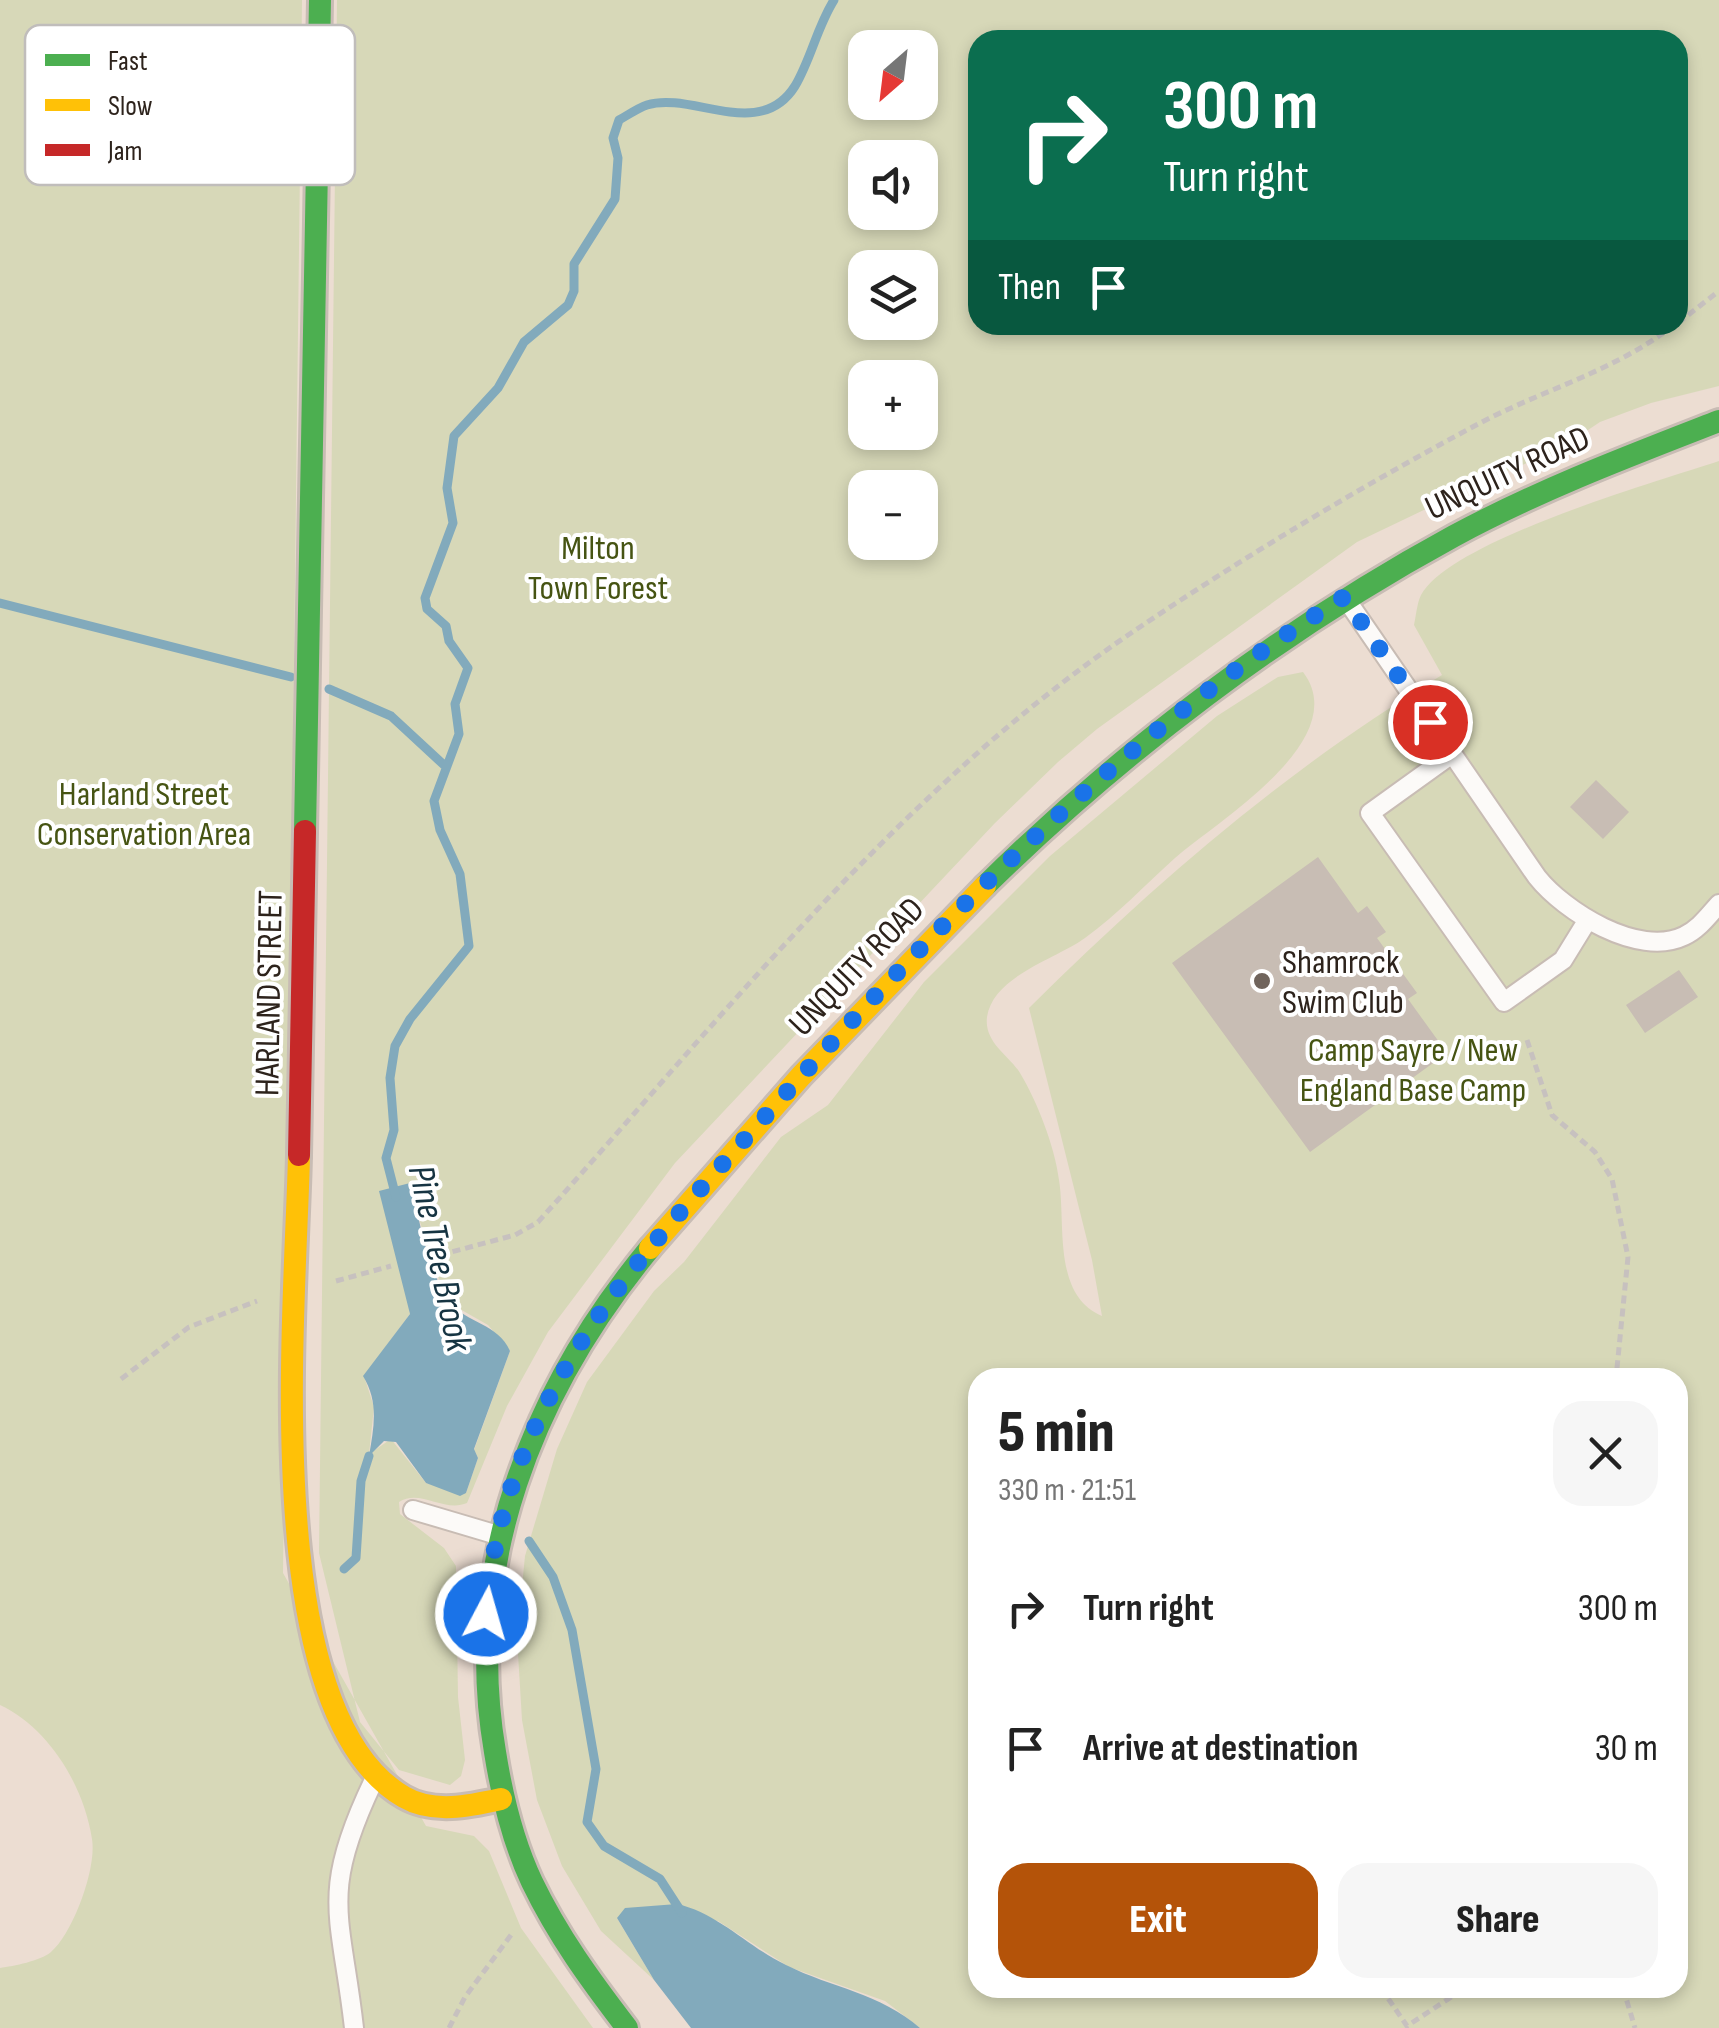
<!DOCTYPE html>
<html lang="en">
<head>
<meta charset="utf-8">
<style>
	:root { --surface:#fff; --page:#f6f6f6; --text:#222; --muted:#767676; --accent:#b45309 }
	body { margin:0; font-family:"Sofia Sans Condensed",sans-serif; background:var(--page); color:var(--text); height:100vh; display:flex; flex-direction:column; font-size:38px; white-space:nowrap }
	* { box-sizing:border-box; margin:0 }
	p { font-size:32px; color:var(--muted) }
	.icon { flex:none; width:55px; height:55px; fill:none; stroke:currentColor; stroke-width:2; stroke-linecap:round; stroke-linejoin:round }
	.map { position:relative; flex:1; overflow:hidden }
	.panel { position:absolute; left:968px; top:1368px; width:720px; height:630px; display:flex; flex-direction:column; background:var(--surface); border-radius:30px; box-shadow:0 5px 15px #0003 }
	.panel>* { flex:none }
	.top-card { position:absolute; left:968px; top:30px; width:720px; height:305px; border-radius:30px; box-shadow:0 5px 15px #0003; background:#0b6e4f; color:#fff; overflow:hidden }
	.needle { width:65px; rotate:208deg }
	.tools { position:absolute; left:848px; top:30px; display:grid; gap:20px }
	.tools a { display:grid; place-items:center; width:90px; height:90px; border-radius:20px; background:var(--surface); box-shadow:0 5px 15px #0003; font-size:50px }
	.pin { position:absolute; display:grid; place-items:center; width:85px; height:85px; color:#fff; margin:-42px; border:5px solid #fff; border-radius:50%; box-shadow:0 2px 10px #0007 }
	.me { position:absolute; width:110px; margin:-55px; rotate:6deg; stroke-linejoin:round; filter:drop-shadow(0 0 8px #0008) }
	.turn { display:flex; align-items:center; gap:35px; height:210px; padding:0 30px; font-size:45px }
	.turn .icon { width:130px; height:130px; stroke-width:2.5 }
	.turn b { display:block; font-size:70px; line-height:85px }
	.then { display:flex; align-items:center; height:95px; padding:0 30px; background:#0003; gap:20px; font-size:38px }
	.round { display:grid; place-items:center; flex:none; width:105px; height:105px; border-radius:30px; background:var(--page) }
	.head { display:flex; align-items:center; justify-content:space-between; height:170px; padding:0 30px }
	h1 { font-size:60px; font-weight:800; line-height:75px }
	.primary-button { display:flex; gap:20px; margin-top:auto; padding:20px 30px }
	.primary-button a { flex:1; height:115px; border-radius:30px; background:var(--accent); color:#fff; font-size:40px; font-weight:800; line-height:115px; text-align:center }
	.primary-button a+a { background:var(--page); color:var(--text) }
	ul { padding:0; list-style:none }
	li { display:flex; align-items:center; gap:30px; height:140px; padding:0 30px }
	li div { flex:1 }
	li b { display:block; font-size:38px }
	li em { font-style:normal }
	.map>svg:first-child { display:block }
	.green { fill:#d7d8b8; fill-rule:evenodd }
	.water { fill:#82aabc }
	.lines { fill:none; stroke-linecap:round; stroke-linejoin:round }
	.stream { stroke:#82aabc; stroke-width:9 }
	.building { fill:#c8bdb4 }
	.lane-casing { stroke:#c8bcb4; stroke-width:22 }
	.fast-casing { stroke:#c8bcb4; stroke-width:28 }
	.slow-casing { stroke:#c8bcb4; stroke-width:28 }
	.jam-casing { stroke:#c8bcb4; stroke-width:28 }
	.path { stroke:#c7c1bf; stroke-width:5; stroke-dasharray:8 5; stroke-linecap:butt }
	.lane { stroke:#fcfaf8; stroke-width:18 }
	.fast { stroke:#4caf50; stroke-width:22 }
	.slow { stroke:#ffc107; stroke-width:22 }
	.jam { stroke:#c62828; stroke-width:22 }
	.route { stroke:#1a73e8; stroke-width:18; stroke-dasharray:0 32.4 }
	.poi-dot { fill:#70645c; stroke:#fff; stroke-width:4 }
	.labels { text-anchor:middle; stroke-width:8; stroke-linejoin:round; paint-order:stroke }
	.street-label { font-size:35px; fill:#2d231c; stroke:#fff }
	.park-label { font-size:35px; fill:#465413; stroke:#fff }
	.poi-label { font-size:35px; fill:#2d231c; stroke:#fff; text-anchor:start }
	.water-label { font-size:38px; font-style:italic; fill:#163442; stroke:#fff }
	.key { fill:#fff; stroke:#c0bdbb; stroke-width:2.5 }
	.key-label { font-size:28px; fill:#2d231c }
</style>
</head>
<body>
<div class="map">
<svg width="1719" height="2028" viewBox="0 0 1719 2028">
	<rect width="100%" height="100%" fill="#ecddd2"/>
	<path class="green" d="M0 0H302L283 1573 426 1826 474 1836 489 1851 521 1928 593 2028H0V1968C14 1966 40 1961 51 1952 73 1933 97 1868 92 1839 84 1786 49 1728 0 1705Z
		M337 0H1719V386L1651 403 1600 422 1555 452 1499 474 1357 542 1097 729 1058 762 995 823 675 1163 548 1332 507 1406 467 1503C444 1513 420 1488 399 1502L400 1514 444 1548 456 1566 458 1697 465 1760 461 1776 450 1785 399 1770 360 1722 319 1553ZM978 40H1678V325H978ZM865 48H920V102H865ZM865 158H920V212H865ZM865 268H920V322H865ZM865 378H920V432H865ZM865 488H920V542H865ZM409 1184 433 1266 451 1304 488 1325 510 1351 474 1450 478 1458 466 1493 426 1483 391 1439 369 1454 374 1407 364 1376 410 1314 403 1272Z
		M1719 461V2028H920L885 2001 789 1967 718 1921 617 1918 654 1980 601 1931 562 1866 537 1800 522 1720 517 1637 525 1556 557 1449 587 1382 654 1291 684 1262 781 1137 828 1105 924 982 1050 856 1217 716 1278 677 1303 672C1354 739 1219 820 1175 858 1145 885 1118 914 1085 938 1056 959 993 976 987 1017 984 1043 1009 1055 1020 1073 1037 1101 1055 1147 1059 1180 1066 1224 1052 1295 1102 1316L1092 1260 1029 1008C1156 882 1288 768 1442 675L1414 625C1416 616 1417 603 1421 595 1452 540 1656 482 1719 461ZM978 1378H1678V1988H978Z"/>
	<path class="water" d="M410 1183C420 1220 427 1271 450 1302 467 1324 498 1323 510 1351L474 1449 478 1458 466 1493 460 1496 426 1483 396 1442 384 1441 369 1456C374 1427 379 1402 363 1376L410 1314 379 1191Z
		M677 1904C718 1913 748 1947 786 1965 832 1988 880 1993 920 2028H691L654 1980 617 1918 625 1908Z"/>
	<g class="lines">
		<path class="stream" d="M0 603 291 677
			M329 689 391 716 444 765
			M396 1197 386 1158 394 1130 390 1078 395 1046 410 1019 469 946 460 874 440 830 434 801 459 734 455 704 468 668 449 641 446 626 427 609 425 598 453 523 447 488 454 436 498 388 524 342 568 305 574 291V264L615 199 618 158 613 138 619 120C628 115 638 108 647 105 692 91 760 142 795 86 811 59 817 27 834 0
			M529 1541 553 1577 572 1630 596 1769 587 1822 604 1846 660 1879 682 1913
			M344 1569 356 1558 361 1481 369 1456"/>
	</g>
	<path class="building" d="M1596 780 1629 812 1603 839 1570 807Z
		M1318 857 1358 913 1367 906 1386 932 1377 938 1417 993 1408 999 1447 1053 1310 1152 1172 963Z
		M1679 970 1698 997 1645 1033 1626 1005Z"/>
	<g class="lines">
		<g class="lane-casing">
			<path id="lane" d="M1348 602 1537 877C1564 911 1638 958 1684 936 1699 929 1708 916 1719 904
				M1452 754 1370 813 1504 1002 1563 960 1587 921
				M413 1510 494 1534
				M354 2028C341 1913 319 1895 373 1782"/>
		</g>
		<g class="fast-casing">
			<path id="fast" d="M305 831 320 0
				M985 886C1123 750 1283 629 1454 536 1539 490 1629 456 1719 421
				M627 2028C591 1981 558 1936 532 1882 513 1842 502 1796 495 1752 463 1565 532 1391 650 1248"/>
		</g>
		<g class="slow-casing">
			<path id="slow" d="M299 1155C296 1306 256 1711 404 1797 433 1814 470 1806 501 1799
				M650 1248 801 1076 985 886"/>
		</g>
		<g class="jam-casing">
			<path id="jam" d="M299 1155 305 831"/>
		</g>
		<path class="path" d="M1678 323 1719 291
			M1527 1040 1552 1115 1595 1152 1612 1179 1628 1257 1616 1378
			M440 1255 515 1235 538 1222C724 1016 904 785 1137 629 1247 555 1362 486 1480 423 1545 389 1615 371 1674 325
			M336 1281 391 1266
			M121 1379 189 1327 257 1301
			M1381 1988 1407 2026 1465 1988
			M1623 1988 1635 2028
			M449 2028 465 1997 514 1931"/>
		<use href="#lane" class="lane"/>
		<use href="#fast" class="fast"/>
		<use href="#slow" class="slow"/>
		<use href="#jam" class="jam"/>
	</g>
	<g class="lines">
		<path class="route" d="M486 1614C492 1530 519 1451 560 1378 611 1284 690 1201 761 1121 935 925 1120 736 1344 597L1430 722"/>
	</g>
	<circle class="poi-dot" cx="1262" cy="981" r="10"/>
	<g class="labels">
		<g class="street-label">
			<text transform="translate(1507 472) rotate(-25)" y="12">UNQUITY ROAD</text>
			<text transform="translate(856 966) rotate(-46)" y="12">UNQUITY ROAD</text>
			<text transform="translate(268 993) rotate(-89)" y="12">HARLAND STREET</text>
		</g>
		<g class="park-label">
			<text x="598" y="559">Milton<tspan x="598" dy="40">Town Forest</tspan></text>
			<text x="144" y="805">Harland Street<tspan x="144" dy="40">Conservation Area</tspan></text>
			<text x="1413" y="1061">Camp Sayre / New<tspan x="1413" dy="40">England Base Camp</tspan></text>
		</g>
		<g class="poi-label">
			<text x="1282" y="973">Shamrock<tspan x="1282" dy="40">Swim Club</tspan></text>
		</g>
		<g class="water-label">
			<text transform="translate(441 1258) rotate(78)" y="13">Pine Tree Brook</text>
		</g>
	</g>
	<rect x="25" y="25" width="330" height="160" rx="15" class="key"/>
	<rect x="45" y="54" width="45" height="12" fill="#4caf50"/>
	<rect x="45" y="99" width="45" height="12" fill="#ffc107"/>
	<rect x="45" y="144" width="45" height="12" fill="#c62828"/>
	<g class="key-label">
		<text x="108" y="70">Fast</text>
		<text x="108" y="115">Slow</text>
		<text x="108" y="160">Jam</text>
	</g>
</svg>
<div class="tools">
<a><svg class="needle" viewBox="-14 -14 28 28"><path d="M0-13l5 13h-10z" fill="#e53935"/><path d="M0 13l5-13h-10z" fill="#767676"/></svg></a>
<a><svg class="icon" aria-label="sound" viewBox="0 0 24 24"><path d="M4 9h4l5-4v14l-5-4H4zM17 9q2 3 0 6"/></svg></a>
<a><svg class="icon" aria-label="layers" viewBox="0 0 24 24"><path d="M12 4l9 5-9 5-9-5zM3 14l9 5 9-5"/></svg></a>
<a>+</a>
<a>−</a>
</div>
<div class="pin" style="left:1430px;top:722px;background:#d93025"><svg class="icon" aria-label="arrive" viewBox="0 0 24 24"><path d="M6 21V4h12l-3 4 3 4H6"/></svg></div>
<svg class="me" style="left:486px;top:1614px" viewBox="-20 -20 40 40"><circle r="17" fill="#1a73e8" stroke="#fff" stroke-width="3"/><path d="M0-11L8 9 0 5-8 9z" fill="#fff"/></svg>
<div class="top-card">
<div class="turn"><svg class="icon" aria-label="right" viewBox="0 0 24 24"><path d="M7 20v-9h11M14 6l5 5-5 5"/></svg><div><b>300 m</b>Turn right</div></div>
<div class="then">Then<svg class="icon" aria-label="arrive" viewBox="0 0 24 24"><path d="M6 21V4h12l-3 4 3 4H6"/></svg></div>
</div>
<section class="panel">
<div class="head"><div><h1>5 min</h1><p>330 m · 21:51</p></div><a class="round"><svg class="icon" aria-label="close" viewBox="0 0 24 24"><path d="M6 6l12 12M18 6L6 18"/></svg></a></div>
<ul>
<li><svg class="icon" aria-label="right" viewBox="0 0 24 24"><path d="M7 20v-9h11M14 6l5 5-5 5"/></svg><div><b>Turn right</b></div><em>300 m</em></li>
<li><svg class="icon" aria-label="arrive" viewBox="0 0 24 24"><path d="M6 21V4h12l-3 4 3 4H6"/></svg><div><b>Arrive at destination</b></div><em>30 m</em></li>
</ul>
<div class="primary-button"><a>Exit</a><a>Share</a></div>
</section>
</div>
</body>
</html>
